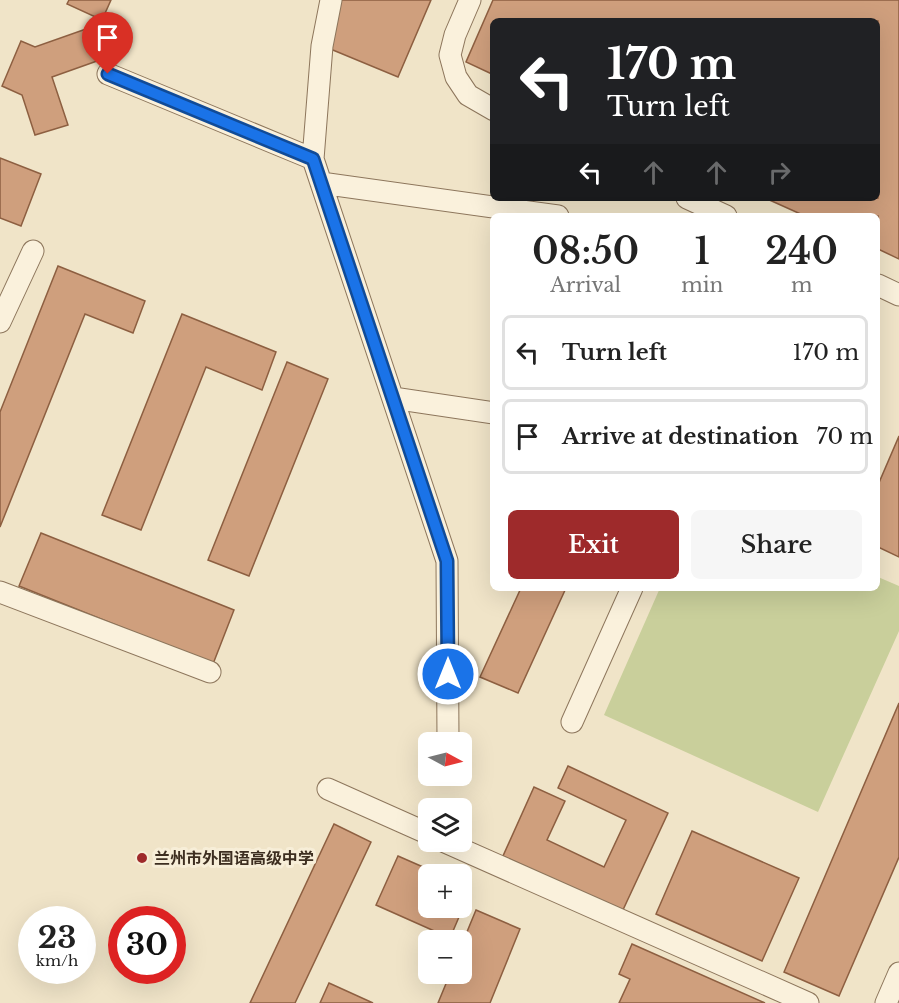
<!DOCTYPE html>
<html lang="en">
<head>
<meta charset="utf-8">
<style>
	:root { --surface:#fff; --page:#f6f6f6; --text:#222; --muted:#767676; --line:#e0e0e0; --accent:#9e2a2b }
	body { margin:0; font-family:"Libre Baskerville","Noto Sans SC",serif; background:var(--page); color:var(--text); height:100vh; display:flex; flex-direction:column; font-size:22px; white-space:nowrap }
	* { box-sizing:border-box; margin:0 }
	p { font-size:20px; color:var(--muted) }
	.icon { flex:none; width:33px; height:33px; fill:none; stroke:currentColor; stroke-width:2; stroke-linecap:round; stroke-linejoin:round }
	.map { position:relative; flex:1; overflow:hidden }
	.drawer { position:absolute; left:490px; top:213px; width:390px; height:378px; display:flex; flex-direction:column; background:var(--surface); border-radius:9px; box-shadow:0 6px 24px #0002 }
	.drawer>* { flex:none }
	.guide { position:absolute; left:490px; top:18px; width:390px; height:183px; border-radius:9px; box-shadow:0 6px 24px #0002; background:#202124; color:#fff; overflow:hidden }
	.needle { width:39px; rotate:97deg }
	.controls { position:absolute; left:418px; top:732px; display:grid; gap:12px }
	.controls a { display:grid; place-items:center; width:54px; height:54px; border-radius:9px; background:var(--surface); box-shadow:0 6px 24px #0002; font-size:30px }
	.speed { position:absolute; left:18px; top:906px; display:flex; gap:12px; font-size:30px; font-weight:700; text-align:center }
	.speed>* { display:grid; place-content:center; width:78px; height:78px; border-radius:50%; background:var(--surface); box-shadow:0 6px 24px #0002; line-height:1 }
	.speed small { font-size:15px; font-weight:400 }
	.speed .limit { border:9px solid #d22; background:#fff; color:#111 }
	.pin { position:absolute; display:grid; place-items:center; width:51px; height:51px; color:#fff; margin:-62px -26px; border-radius:50% 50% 50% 0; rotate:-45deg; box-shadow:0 0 6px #0007 }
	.pin .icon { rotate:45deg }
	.me { position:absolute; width:66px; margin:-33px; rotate:0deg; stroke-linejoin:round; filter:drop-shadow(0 0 4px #0008) }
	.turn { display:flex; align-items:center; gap:21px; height:126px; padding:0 18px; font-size:27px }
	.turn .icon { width:78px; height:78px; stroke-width:2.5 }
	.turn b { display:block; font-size:42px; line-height:51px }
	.lanes { display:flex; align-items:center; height:57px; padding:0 18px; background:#0003; justify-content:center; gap:30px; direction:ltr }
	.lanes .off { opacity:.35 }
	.eta { display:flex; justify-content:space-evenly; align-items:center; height:102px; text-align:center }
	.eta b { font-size:36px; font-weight:600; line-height:42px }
	.action { display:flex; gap:12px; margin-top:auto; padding:12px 18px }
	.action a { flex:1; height:69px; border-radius:9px; background:var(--accent); color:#fff; font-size:24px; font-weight:600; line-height:69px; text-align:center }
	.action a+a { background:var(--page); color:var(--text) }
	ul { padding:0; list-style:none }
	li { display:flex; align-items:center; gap:18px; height:75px; margin:0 12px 9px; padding:0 6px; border:3px solid var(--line); border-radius:9px }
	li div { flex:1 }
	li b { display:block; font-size:22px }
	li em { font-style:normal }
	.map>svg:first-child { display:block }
	.green { fill:#c9cf9b }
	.building { fill:#cf9f7d; stroke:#8d5f41; stroke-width:1.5 }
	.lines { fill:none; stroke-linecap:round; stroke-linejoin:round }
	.minor-casing { stroke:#8d765c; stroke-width:23 }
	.minor { stroke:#faf1dc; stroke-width:21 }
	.route-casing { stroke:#114b97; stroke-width:15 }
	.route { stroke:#1a73e8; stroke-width:10 }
	.poi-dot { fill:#9e2a2b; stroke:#f7eed8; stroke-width:2 }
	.labels { text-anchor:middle; stroke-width:6; stroke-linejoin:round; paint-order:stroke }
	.poi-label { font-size:16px; font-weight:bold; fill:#3d2e20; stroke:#f7eed8; text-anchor:start }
</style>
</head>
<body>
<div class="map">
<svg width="899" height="1003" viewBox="0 0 899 1003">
	<rect width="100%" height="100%" fill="#f0e4c8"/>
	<path class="green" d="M878 577 899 586V631L818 812 604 715 660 588H878Z"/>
	<path class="building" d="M69 0H111L102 20 67 4Z
		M339 0H431L398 77 328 48Z
		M493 0H899V259L878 249V216H805L765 198H878V21H494V75L466 62Z
		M86 29 97 61 52 77 68 125 35 135 22 95 2 86 21 41 35 47Z
		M0 158 41 174 21 226 0 218Z
		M58 266 145 301 133 333 85 314 0 527V412Z
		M182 314 276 352 262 390 206 367 141 530 102 515Z
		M287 362 328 379 249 576 208 560Z
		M899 436V557L878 547V485Z
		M41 533 234 610 213 664 19 586Z
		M521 588H566L518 693 480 677Z
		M899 703V857L839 996 784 972Z
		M568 766 668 813 622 912 503 856 534 787 565 801 547 840 604 867 626 820 558 788Z
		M334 824 371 842 295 1003H250Z
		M692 831 799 878 762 961 656 914Z
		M398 856 439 874H429V908H462V885L471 889 450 938 376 905Z
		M476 910 520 929 490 1003H438L450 974H462V944Z
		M632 944 765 1003H619L630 979 619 974Z
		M329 983 373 1003H320Z"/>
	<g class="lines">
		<g class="minor-casing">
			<path id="minor" d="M331 0 322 46 313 159 447 561 448 742
				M470 0 455 35 450 55 456 77 468 95 494 110
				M108 74 313 159
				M321 183 558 216
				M687 198 726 216
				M878 285 899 295
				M0 322 33 251
				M393 398 494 413
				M0 592 210 672
				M572 722 632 588
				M328 789 429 834
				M445 842 808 1003
				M886 1003 899 973"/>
		</g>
		<use href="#minor" class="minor"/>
	</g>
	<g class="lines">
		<g class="route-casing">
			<path id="route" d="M108 74 313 159 447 561 448 674"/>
		</g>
		<use href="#route" class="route"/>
	</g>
	<circle class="poi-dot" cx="142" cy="858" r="6"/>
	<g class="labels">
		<g class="poi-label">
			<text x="154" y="864">兰州市外国语高级中学</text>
		</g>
	</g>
</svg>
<div class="controls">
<a><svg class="needle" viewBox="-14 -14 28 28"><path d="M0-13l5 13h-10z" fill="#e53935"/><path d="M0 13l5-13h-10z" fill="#767676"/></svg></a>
<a><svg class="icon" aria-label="layers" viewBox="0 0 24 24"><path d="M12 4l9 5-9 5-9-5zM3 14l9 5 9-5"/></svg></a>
<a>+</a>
<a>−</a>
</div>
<div class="speed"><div>23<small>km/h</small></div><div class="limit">30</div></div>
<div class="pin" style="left:108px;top:74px;background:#d93025"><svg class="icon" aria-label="arrive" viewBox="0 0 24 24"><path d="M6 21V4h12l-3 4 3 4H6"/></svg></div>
<svg class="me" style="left:448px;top:674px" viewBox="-20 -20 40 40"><circle r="17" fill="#1a73e8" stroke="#fff" stroke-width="3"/><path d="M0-11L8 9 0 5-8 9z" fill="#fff"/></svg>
<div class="guide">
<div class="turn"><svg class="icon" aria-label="left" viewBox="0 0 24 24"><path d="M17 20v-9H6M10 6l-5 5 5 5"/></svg><div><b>170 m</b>Turn left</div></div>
<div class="lanes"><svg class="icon" aria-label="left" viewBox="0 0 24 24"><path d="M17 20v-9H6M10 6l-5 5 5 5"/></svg><svg class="icon off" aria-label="ahead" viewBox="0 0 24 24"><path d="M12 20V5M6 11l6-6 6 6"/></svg><svg class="icon off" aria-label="ahead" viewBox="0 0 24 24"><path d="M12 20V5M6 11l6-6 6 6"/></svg><svg class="icon off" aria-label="right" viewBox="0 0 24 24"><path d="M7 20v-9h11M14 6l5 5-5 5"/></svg></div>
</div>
<section class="drawer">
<div class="eta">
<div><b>08:50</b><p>Arrival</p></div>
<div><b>1</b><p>min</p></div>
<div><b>240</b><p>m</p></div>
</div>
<ul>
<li><svg class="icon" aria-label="left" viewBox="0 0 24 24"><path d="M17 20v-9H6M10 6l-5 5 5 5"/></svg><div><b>Turn left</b></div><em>170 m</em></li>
<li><svg class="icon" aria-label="arrive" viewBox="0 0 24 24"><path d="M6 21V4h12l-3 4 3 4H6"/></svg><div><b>Arrive at destination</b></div><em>70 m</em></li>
</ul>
<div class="action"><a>Exit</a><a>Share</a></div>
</section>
</div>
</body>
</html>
